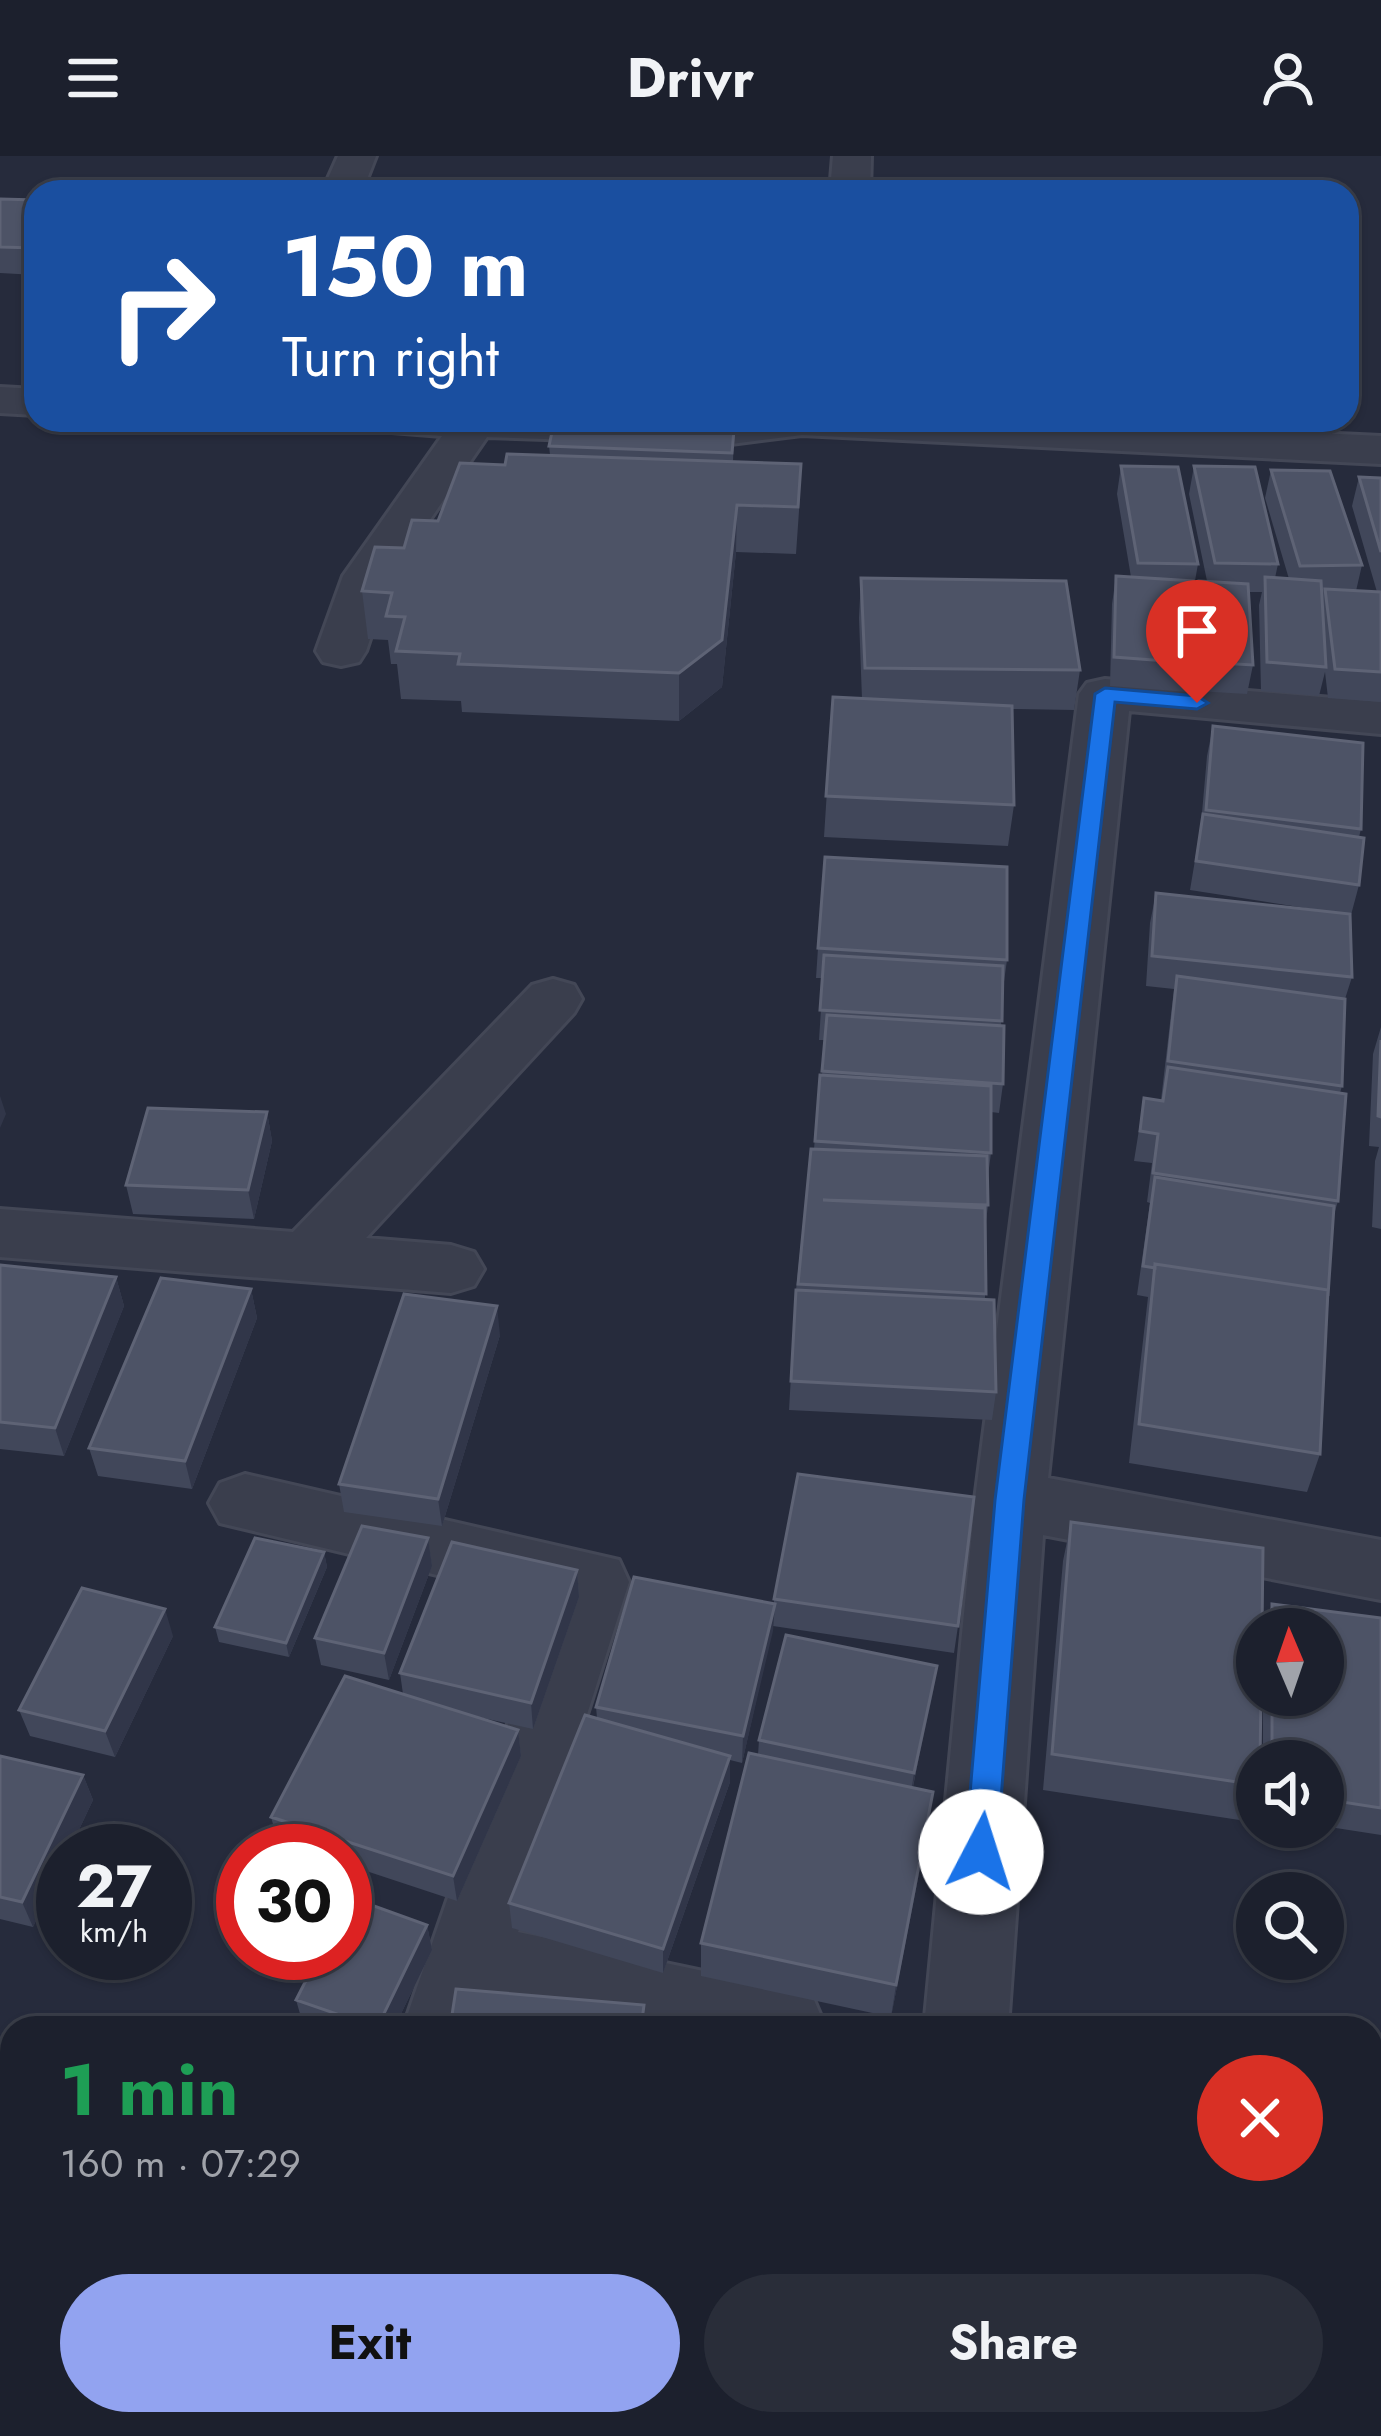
<!DOCTYPE html>
<html lang="en">
<head>
<meta charset="utf-8">
<style>
	:root { --surface:#1c202d; --page:#292d39; --text:#f1f3f6; --muted:#a0a3aa; --line:#3a3e49; --accent:#92a3f0 }
	body { margin:0; font-family:Jost,sans-serif; background:var(--page); color:var(--text); height:100vh; display:flex; flex-direction:column; font-size:45px; white-space:nowrap }
	* { box-sizing:border-box; margin:0 }
	p { font-size:39px; color:var(--muted) }
	.icon { flex:none; width:66px; height:66px; fill:none; stroke:currentColor; stroke-width:2; stroke-linecap:round; stroke-linejoin:round }
	.map { position:relative; flex:1; overflow:hidden }
	.sheet { position:absolute; left:0px; top:1860px; width:1383px; height:420px; display:flex; flex-direction:column; background:var(--surface); border-radius:36px 36px 0 0; box-shadow:0 3px 9px #0004,0 0 0 3px var(--line) }
	.sheet>* { flex:none }
	.banner { position:absolute; left:24px; top:24px; width:1335px; height:252px; border-radius:36px; box-shadow:0 3px 9px #0004,0 0 0 3px var(--line); background:#1a4fa0; color:#fff; overflow:hidden }
	.needle { width:78px; rotate:358deg }
	.fabs { position:absolute; left:1236px; top:1452px; display:grid; gap:24px }
	.fabs a { display:grid; place-items:center; width:108px; height:108px; border-radius:50%; background:var(--surface); box-shadow:0 3px 9px #0004,0 0 0 3px var(--line); font-size:60px }
	.speed { position:absolute; left:36px; top:1668px; display:flex; gap:24px; font-size:60px; font-weight:700; text-align:center }
	.speed>* { display:grid; place-content:center; width:156px; height:156px; border-radius:50%; background:var(--surface); box-shadow:0 3px 9px #0004,0 0 0 3px var(--line); line-height:1 }
	.speed small { font-size:30px; font-weight:400 }
	.speed .limit { border:18px solid #d22; background:#fff; color:#111 }
	.pin { position:absolute; display:grid; place-items:center; width:102px; height:102px; color:#fff; margin:-123px -51px; border-radius:50% 50% 50% 0; rotate:-45deg; box-shadow:0 0 12px #0007 }
	.pin .icon { rotate:45deg }
	.me { position:absolute; width:132px; margin:-66px; rotate:5deg; stroke-linejoin:round; filter:drop-shadow(0 0 9px #0008) }
	.turn { display:flex; align-items:center; gap:42px; height:252px; padding:0 60px; font-size:54px }
	.turn .icon { width:156px; height:156px; stroke-width:2.5 }
	.turn b { display:block; font-size:84px; line-height:102px }
	.round { display:grid; place-items:center; flex:none; width:126px; height:126px; border-radius:63px; background:var(--page) }
	.summary { display:flex; align-items:center; justify-content:space-between; height:204px; padding:0 60px }
	h1 { font-size:72px; font-weight:700; line-height:90px; color:#1e9e55 }
	.action { display:flex; gap:24px; margin-top:auto; padding:24px 60px }
	.action a { flex:1; height:138px; border-radius:72px; background:var(--accent); color:#111; font-size:48px; font-weight:700; line-height:138px; text-align:center }
	.action a+a { background:var(--page); color:var(--text) }
	header { display:flex; justify-content:space-between; align-items:center; height:156px; padding:0 60px; background:var(--surface); font-size:54px; font-weight:700 }
	.map>svg:first-child { display:block }
	.lines { fill:none; stroke-linecap:round; stroke-linejoin:round }
	.minor-casing { stroke:#434756; stroke-width:6 }
	.minor { fill:#3a3e4d; fill-rule:evenodd }
	.wall { fill:#41475a }
	.shaded-wall { fill:#313649 }
	.building { fill:#4d5366; stroke:#5e6375; stroke-width:3 }
	.route { fill:#1a73e8; stroke:#114b97; stroke-width:3 }
</style>
</head>
<body>
<header><svg class="icon" aria-label="menu" viewBox="0 0 24 24"><path d="M4 6h16M4 12h16M4 18h16"/></svg>Drivr<svg class="icon" aria-label="person" viewBox="0 0 24 24"><circle cx="12" cy="8" r="4"/><path d="M4 21q1-7 8-7t8 7"/></svg></header>
<div class="map">
<svg width="1381" height="2280" viewBox="0 0 1381 2280">
	<rect width="100%" height="100%" fill="#262b3c"/>
	<g class="lines">
		<g class="minor-casing">
			<path id="minor" d="M338 0H376L362 36H322Z
				M833 0H871L870 36H830Z
				M0 231 36 233V259L0 257Z
				M348 264H1040L1381 280V308L802 279 723 289 487 281 391 420 366 495 359 506 341 510 323 506 316 495 343 420 442 280 354 273Z
				M1105 523 1381 546V578L1129 555 1048 1322 1381 1384V1444L1043 1379 1008 1872H924L975 1344 1079 538 1087 527Z
				M553 823 574 829 582 843 574 857 366 1082 451 1089 474 1096 484 1113 474 1130 451 1137 0 1101V1053L293 1076 532 829Z
				M245 1318 619 1404 629 1426 518 1776 784 1832 814 1844 826 1872H603L495 1848 487 1872H403L550 1446 220 1367 209 1347 220 1327Z
				M245 2268H339L334 2280H240Z
				M859 2268H953L952 2280H858Z"/>
		</g>
		<use href="#minor" class="minor"/>
	</g>
	<path class="wall" d="M0 43 36 44V119L0 117Z
		M734 274 733 306 801 308 799 355 796 398 736 396 722 531 679 565 462 556 461 545 401 543 397 508H391L388 484 368 483 362 435 404 392 505 309 550 299 549 290Z
		M1121 310 1198 408 1193 436V507L1188 536 1110 530 1112 448 1116 420 1131 421 1117 338Z
		M1194 310 1278 408 1275 422 1289 423 1265 342 1271 314 1362 409 1356 435 1377 436 1352 350 1359 321 1381 322V546L1328 542 1325 516 1319 540 1261 535 1259 449 1262 436H1249L1253 509 1247 538 1197 535 1194 453 1199 425H1207L1189 338Z
		M861 422 1080 514 1074 554 1012 553 1014 649 1008 690 824 681 833 541 862 543 859 462Z
		M1213 570 1361 673 1359 681V729L1351 759 1352 821 1345 843 1342 930 1340 937 1338 1045 1333 1062 1320 1298 1307 1336 1129 1307 1148 1141 1137 1139 1150 1047 1147 1046 1152 1007 1134 1005 1144 942 1161 944 1174 833 1146 830 1150 767 1156 737 1331 756 1190 734 1201 668 1207 600Z
		M818 792 1007 804 1003 833 1001 870 1003 928 999 957 991 956V997L988 1020V1049L985 1074V1143L996 1236 992 1264 789 1254 796 1134 811 993H814L820 919H822L825 884H819L823 822H816Z
		M1381 871V1073L1372 1071 1375 1005 1379 991 1369 990 1373 898Z
		M267 956 272 985 254 1063 133 1058 126 1029Z
		M0 1109 116 1121 124 1150 64 1300 0 1293Z
		M251 1133 257 1162 192 1333 98 1320 89 1292Z
		M500 1179 442 1370 344 1356 339 1328Z
		M1071 1366 1257 1605V1635L1246 1665 1043 1634 1063 1405Z
		M428 1382 432 1410 389 1524 321 1509 315 1482Z
		M324 1396 327 1411 289 1501 219 1486 215 1471Z
		M577 1414 579 1441 533 1573 474 1560 518 1574 521 1600 457 1745 345 1708V1695H304L278 1686 271 1661 403 1538 400 1517Z
		M774 1443 958 1470 954 1497 773 1470 742 1607 730 1604V1626L663 1817 512 1772 509 1747 597 1562 596 1551 774 1448Z
		M1272 1448 1381 1462V1679L1323 1670V1605H1263V1539H1323V1473H1263Z
		M173 1480 115 1601 30 1580 19 1554Z
		M937 1510 913 1631 928 1671 891 1861 701 1820V1787L758 1599 759 1584Z
		M0 1600 83 1619 93 1644 33 1771 0 1763Z
		M427 1769 432 1794 394 1872H314L303 1868 296 1844Z
		M12 2153V2245L0 2238V2170Z
		M50 2268H243L236 2280H70Z
		M304 2268H557L555 2280H301Z
		M1021 2268H1273V2280H1020Z
		M1329 2268H1371L1381 2280H1330Z"/>
	<path class="shaded-wall" d="M737 349 736 396 722 531 679 565V517Z
		M0 940 6 958 0 972Z
		M267 956 272 985 254 1063 248 1034Z
		M116 1121 124 1150 64 1300 55 1272Z
		M251 1133 257 1162 192 1333 185 1305Z
		M497 1150 500 1179 442 1370 438 1343Z
		M428 1382 432 1410 389 1524 384 1497Z
		M324 1396 327 1411 289 1501 286 1487Z
		M577 1414 579 1441 533 1573 531 1547Z
		M775 1448 773 1475 742 1607 743 1580Z
		M165 1453 173 1480 115 1601 105 1575Z
		M937 1510 933 1537 910 1643 914 1617Z
		M518 1574 521 1600 457 1745 453 1720Z
		M730 1600V1626L663 1817V1793Z
		M83 1619 93 1644 69 1695H63V1707L33 1771 22 1746Z
		M933 1636 928 1671 891 1861 896 1829Z
		M427 1769 432 1794 394 1872H377Z
		M223 2268H243L236 2280H215Z"/>
	<path class="building" d="M591 31 684 36H589Z
		M0 43 36 44V92L0 91Z
		M554 267 734 274 732 297 549 290Z
		M507 298 801 308 798 351 737 349 722 484 679 517 458 508 460 498 396 495 405 461 386 460 392 437 362 435 375 391 404 392 412 364 438 365 460 307 505 309Z
		M1121 310 1178 311 1198 408 1138 407Z
		M1194 310 1255 311 1278 408 1215 407Z
		M1271 314 1330 315 1362 409 1300 410Z
		M1359 321 1381 322V396Z
		M1116 420 1193 425V507L1114 501Z
		M1265 421 1321 425 1326 511 1267 506Z
		M861 422 1066 425 1080 514 865 512Z
		M1199 425 1248 428 1253 509 1202 506Z
		M1325 433 1381 436V516L1335 513Z
		M833 541 1012 550 1014 649 826 640Z
		M1213 570 1363 587 1361 673 1206 654Z
		M1203 658 1364 682 1359 729 1196 705Z
		M825 701 1007 711V804L818 792Z
		M1156 737 1350 758 1352 821 1152 800Z
		M824 799 1003 810 1002 865 820 854Z
		M1177 820 1345 843 1342 930 1168 905Z
		M827 859 1004 870 1003 928 822 915Z
		M1381 884V961L1378 960Z
		M1168 911 1346 938 1338 1045 1153 1017 1158 978 1140 975 1144 942 1163 945Z
		M820 919 991 930V997L815 985Z
		M148 952 267 956 248 1034 126 1029Z
		M811 993 987 1000 988 1049 823 1044 985 1052 986 1138 798 1128Z
		M1155 1021 1334 1050 1328 1140V1134L1155 1108V1112L1143 1110Z
		M1155 1108 1328 1134 1320 1298 1139 1268Z
		M0 1109 116 1121 55 1272 0 1266Z
		M161 1122 251 1133 185 1305 89 1292Z
		M796 1134 994 1144 996 1236 791 1225Z
		M404 1138 497 1150 438 1343 339 1328Z
		M798 1318 974 1341 958 1470 774 1443Z
		M1071 1366 1263 1392 1262 1473H1257V1539H1261L1260 1605H1257V1629L1052 1598Z
		M362 1370 428 1382 384 1497 315 1482Z
		M255 1382 324 1396 286 1487 215 1471Z
		M452 1386 577 1414 531 1547 400 1517Z
		M634 1421 775 1448 743 1580 596 1551Z
		M82 1432 165 1453 105 1575 19 1554Z
		M1272 1448 1381 1462V1652L1323 1643V1605H1272V1539H1323V1473H1272Z
		M786 1479 937 1510 914 1617 759 1584Z
		M345 1520 518 1574 453 1720 271 1661Z
		M585 1559 730 1600 663 1793 509 1747Z
		M749 1597 933 1636 896 1829 701 1787Z
		M0 1600 83 1619 22 1746 0 1741Z
		M349 1741 427 1769 377 1872 296 1844 320 1797H345V1748Z
		M456 1833 644 1849 641 1872H450Z
		M1371 2134 1381 2135V2280H1350L1349 2268H1371Z
		M12 2153V2234L0 2227V2170Z
		M0 2255 12 2262V2268H23L45 2280H0Z
		M68 2268H223L215 2280H88Z
		M304 2268H445L524 2273V2280H301Z
		M619 2268H873L872 2280H617Z
		M1028 2268H1273V2280H1027Z"/>
	<path class="route" d="M1105 532 1197 540 1208 547 1197 553 1115 546 1024 1344 997 1696 993 1706 981 1711 969 1706 965 1696 995 1344 1095 538Z"/>
</svg>
<div class="fabs">
<a><svg class="needle" viewBox="-14 -14 28 28"><path d="M0-13l5 13h-10z" fill="#e53935"/><path d="M0 13l5-13h-10z" fill="#a0a3aa"/></svg></a>
<a><svg class="icon" aria-label="sound" viewBox="0 0 24 24"><path d="M4 9h4l5-4v14l-5-4H4zM17 9q2 3 0 6"/></svg></a>
<a><svg class="icon" aria-label="search" viewBox="0 0 24 24"><circle cx="10" cy="10" r="6"/><path d="M15 15l6 6"/></svg></a>
</div>
<div class="speed"><div>27<small>km/h</small></div><div class="limit">30</div></div>
<div class="pin" style="left:1197px;top:547px;background:#d93025"><svg class="icon" aria-label="arrive" viewBox="0 0 24 24"><path d="M6 21V4h12l-3 4 3 4H6"/></svg></div>
<svg class="me" style="left:981px;top:1696px" viewBox="-20 -20 40 40"><circle r="19" fill="#fff"/><path d="M0-13L10 11 0 6-10 11z" fill="#1a73e8"/></svg>
<div class="banner">
<div class="turn"><svg class="icon" aria-label="right" viewBox="0 0 24 24"><path d="M7 20v-9h11M14 6l5 5-5 5"/></svg><div><b>150 m</b>Turn right</div></div>
</div>
<section class="sheet">
<div class="summary"><div><h1>1 min</h1><p>160 m · 07:29</p></div><a class="round" style="background:#d93025;color:#fff"><svg class="icon" aria-label="close" viewBox="0 0 24 24"><path d="M6 6l12 12M18 6L6 18"/></svg></a></div>
<div class="action"><a>Exit</a><a>Share</a></div>
</section>
</div>
</body>
</html>
